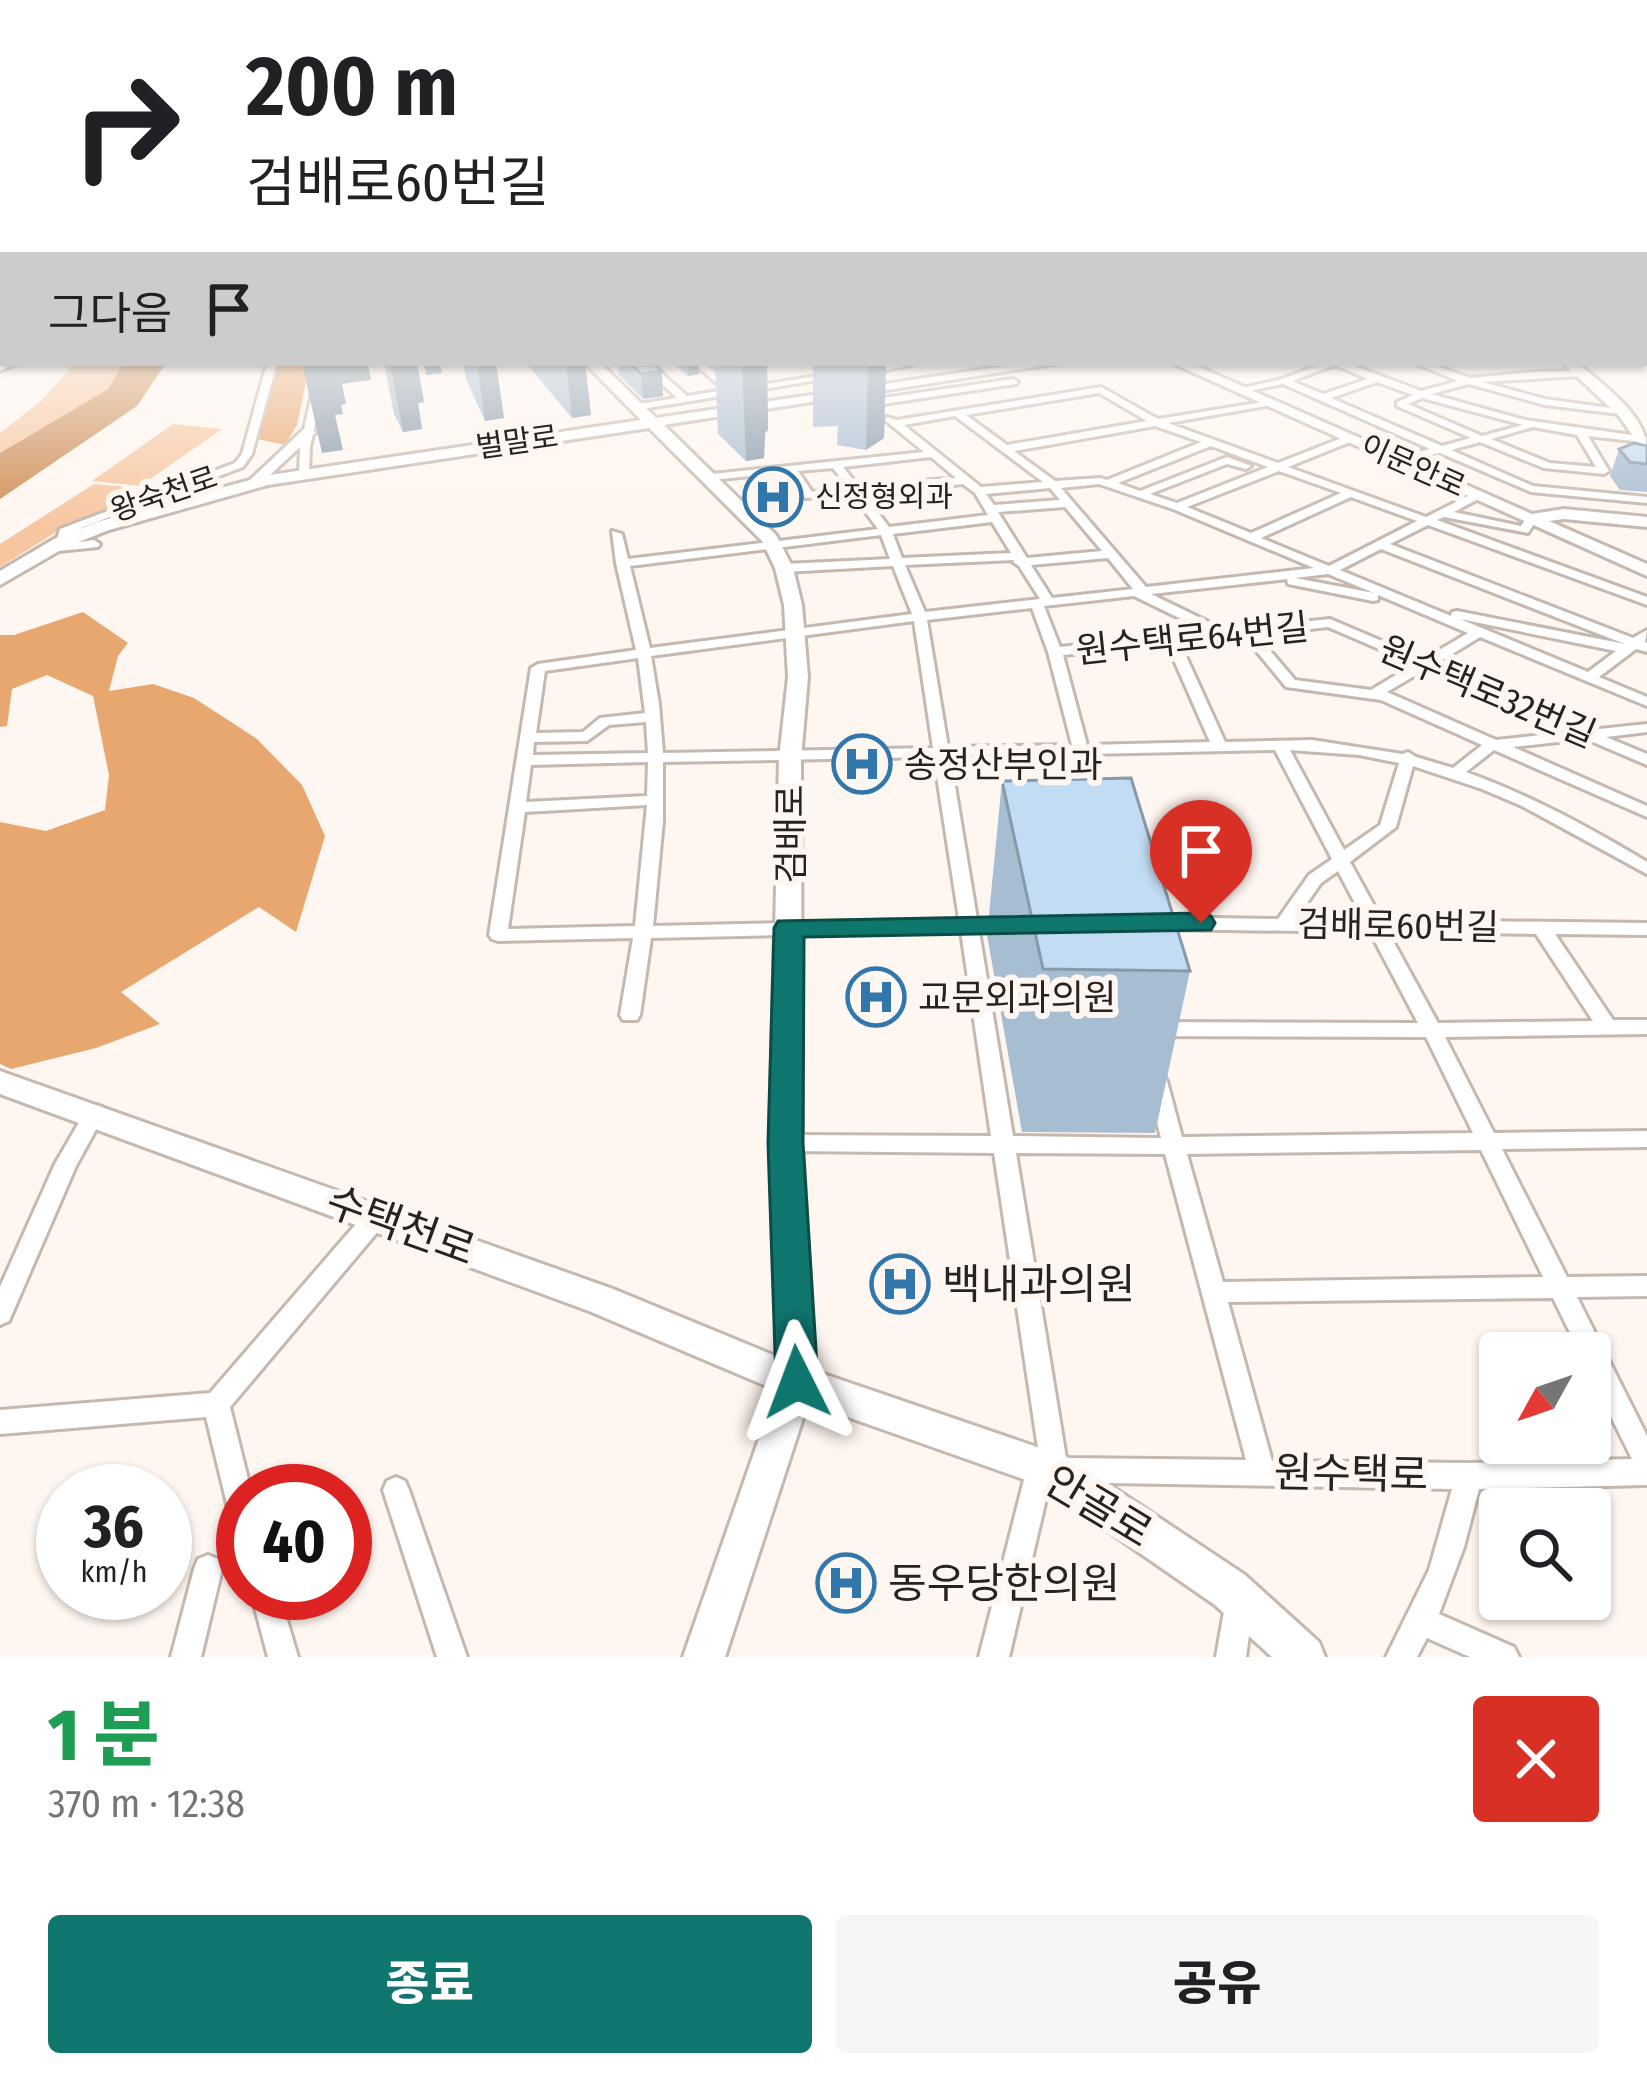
<!DOCTYPE html>
<html lang="ko">
<head>
<meta charset="utf-8">
<style>
	:root { --surface:#fff; --page:#f6f6f6; --text:#202124; --muted:#757577; --accent:#0f766e }
	body { margin:0; font-family:"Fira Sans Condensed","Noto Sans KR",sans-serif; background:var(--page); color:var(--text); height:100vh; display:flex; flex-direction:column; font-size:45px; white-space:nowrap }
	* { box-sizing:border-box; margin:0 }
	p { font-size:39px; color:var(--muted) }
	.icon { flex:none; width:66px; height:66px; fill:none; stroke:currentColor; stroke-width:2; stroke-linecap:round; stroke-linejoin:round }
	.map { position:relative; height:1657px; overflow:hidden }
	.details { display:flex; flex-direction:column; background:var(--surface); flex:1 }
	.details>* { flex:none }
	.hud { position:absolute; left:0px; top:0px; width:1647px; height:366px; box-shadow:0 3px 9px #0004; background:#fff; color:var(--text); overflow:hidden }
	.needle { width:78px; rotate:230deg }
	.fabs { position:absolute; left:1479px; top:1332px; display:grid; gap:24px }
	.fabs a { display:grid; place-items:center; width:132px; height:132px; border-radius:12px; background:var(--surface); box-shadow:0 3px 9px #0004; font-size:60px }
	.speed { position:absolute; left:36px; top:1464px; display:flex; gap:24px; font-size:60px; font-weight:700; text-align:center }
	.speed>* { display:grid; place-content:center; width:156px; height:156px; border-radius:50%; background:var(--surface); box-shadow:0 3px 9px #0004; line-height:1 }
	.speed small { font-size:30px; font-weight:400 }
	.speed .limit { border:18px solid #d22; background:#fff; color:#111 }
	.pin { position:absolute; display:grid; place-items:center; width:102px; height:102px; color:#fff; margin:-123px -51px; border-radius:50% 50% 50% 0; rotate:-45deg; box-shadow:0 0 12px #0007 }
	.pin .icon { rotate:45deg }
	.me { position:absolute; width:132px; margin:-66px; rotate:357deg; stroke-linejoin:round; filter:drop-shadow(0 0 9px #0008) }
	.turn { display:flex; align-items:center; gap:42px; height:252px; padding:0 48px; font-size:54px }
	.turn .icon { width:156px; height:156px; stroke-width:2.5 }
	.turn b { display:block; font-size:84px; line-height:102px }
	.then { display:flex; align-items:center; height:114px; padding:0 48px; background:#0003; gap:24px; font-size:45px }
	.round { display:grid; place-items:center; flex:none; width:126px; height:126px; border-radius:12px; background:var(--page) }
	.overview { display:flex; align-items:center; justify-content:space-between; height:204px; padding:0 48px }
	h1 { font-size:72px; font-weight:800; line-height:90px; color:#1e9e55 }
	.action { display:flex; gap:24px; margin-top:auto; padding:24px 48px }
	.action a { flex:1; height:138px; border-radius:12px; background:var(--accent); color:#fff; font-size:48px; font-weight:800; line-height:138px; text-align:center }
	.action a+a { background:var(--page); color:var(--text) }
	.map>svg:first-child { display:block }
	.green { fill:#f6c6a0 }
	.forest { fill:#e9a770 }
	.water { fill:#ce8e57 }
	.lines { fill:none; stroke-linecap:round; stroke-linejoin:round }
	.street-casing { stroke:#c5b9af; stroke-width:6 }
	.secondary-casing { stroke:#c5b9af; stroke-width:6 }
	.highway-casing { stroke:#c5b9af; stroke-width:6 }
	.street { fill:#fff; fill-rule:evenodd }
	.secondary { fill:#fff; fill-rule:evenodd }
	.highway { fill:#fff; fill-rule:evenodd }
	.wall { fill:#a7bdd1 }
	.shaded-wall { fill:#889aaa }
	.building { fill:#c2dcf3; stroke:#889aaa; stroke-width:3 }
	.route { fill:#0f766e; stroke:#0a4d48; stroke-width:3 }
	.labels { text-anchor:middle; stroke-width:12; stroke-linejoin:round; paint-order:stroke }
	.far-street-label { font-size:30px; fill:#282320; stroke:#fef6f0 }
	.far-poi-label { font-size:30px; fill:#282320; stroke:#fef6f0; text-anchor:start }
	.street-label { font-size:36px; fill:#282320; stroke:#fef6f0 }
	.poi-label { font-size:36px; fill:#282320; stroke:#fef6f0; text-anchor:start }
	.near-street-label { font-size:42px; fill:#282320; stroke:#fef6f0 }
	.near-poi-label { font-size:42px; fill:#282320; stroke:#fef6f0; text-anchor:start }
</style>
</head>
<body>
<div class="map">
<svg width="1647" height="1657" viewBox="0 0 1647 1657">
	<rect width="100%" height="100%" fill="#fef6f0"/>
	<path class="green" d="M75 363H123L108 389 0 453V433L41 401Z
		M173 424 222 429 140 486 92 481Z
		M94 484 127 487 141 496 69 524 0 567V544Z"/>
	<path class="forest" d="M280 363H310L297 425 285 445 257 439Z
		M83 612 128 643 118 656 109 691 153 684 194 698 257 739 302 785 325 836 296 932 259 907 121 992 160 1024 96 1048 11 1069 0 1064V822L46 831 105 810 109 775 93 696 47 675 12 689 7 726 0 727V635H14Z"/>
	<path class="water" d="M123 363H166L137 406 0 499V453L108 389Z"/>
	<g class="lines">
		<g class="street-casing">
			<path id="street" d="M5 363H18L0 371V365Z
				M267 363H277L252 454 243 467 83 527 69 534 65 544 94 540 100 544 98 547 49 552V546L55 545 60 529 235 463 242 454Z
				M319 363H329L310 447 309 473 304 476 299 473 300 447Z
				M640 363H650L687 396 725 390 693 363H704L735 389 831 374 836 377 636 410 631 407 632 405 677 398Z
				M898 363H919L868 374 863 371Z
				M1324 363H1346L1421 391 1458 381 1415 363H1428L1470 378 1535 372 1584 371V375L1581 376 1482 382 1545 399 1624 410 1628 411V415L1545 405 1469 384 1431 394 1525 420 1646 437V441L1642 442 1588 436 1609 471 1604 474 1544 468 1480 442 1451 450 1533 486 1647 497V503L1531 492 1440 453 1396 462V458L1430 449 1283 384 1239 393 1234 390 1282 379ZM1335 365 1368 379 1323 394 1292 381ZM1377 382 1413 395 1397 402V406L1471 438 1442 446 1331 398ZM1422 398 1523 425 1482 436 1408 404ZM1533 427 1577 435 1596 467 1550 463 1491 439Z
				M1013 379 1018 382 1016 384 870 406 865 403 870 400Z
				M1101 387 1158 419 1269 401V405L1266 406 1168 423 1278 463 1347 436H1355V440L1288 467 1426 517 1474 493H1482V497L1454 512 1521 526 1527 517H1535L1537 519 1528 533 1444 517 1437 520 1647 597V605L1428 525 1390 544 1633 638 1647 630 1645 642 1647 643V652L1636 649 1599 677 1647 697V706L1480 637 1436 664 1590 730 1647 724V732L1606 737 1647 754V765L1586 739 1513 747 1647 806V817L1494 750 1466 772C1530 795 1589 827 1647 862V874L1522 806 1482 789 1413 766 1396 827 1350 862 1382 920 1647 923V935L1555 934 1613 1020H1647V1034L1445 1037 1494 1133 1647 1131V1147L1502 1149 1567 1277 1647 1276V1296L1577 1297 1647 1436V1485L1479 1489 1464 1547 1439 1614 1514 1647 1519 1657H1470L1427 1638 1417 1657H1386L1429 1570 1452 1489 1050 1482 1009 1657H979L1027 1468 1031 1459 1039 1455 994 1153 786 1151 778 1149 775 1143 778 1137 786 1135 991 1136 961 931 651 938 640 1015 637 1020H623L620 1015 633 938 498 941 492 939 489 935 531 668 538 664 636 650 616 563 612 531 622 534 628 559 878 529 853 495 805 498 788 472 712 480 706 477 712 474 924 452 886 421V417L897 420ZM1099 393 1147 421 1007 445 966 415ZM955 416 1043 482 981 487 904 425ZM1155 426 1201 442 1107 480 1100 478 1055 481 1014 451ZM1211 446 1268 467 1177 503 1150 494 1227 464 1246 469 1251 466 1227 457 1140 491 1118 483ZM931 457 956 478 859 487 843 467ZM833 468 849 489 812 492 798 471ZM1279 471 1341 493 1251 533 1187 507ZM963 484 975 493 988 515 889 527 864 494ZM1099 484 1173 509 1314 568 1146 587 1061 488ZM1050 488 1060 500 994 505 986 494ZM1351 497 1417 521 1329 566 1261 538ZM1065 507 1102 551 1027 558 998 512ZM992 522 1011 553 902 558 893 534ZM881 535 890 559 784 564 778 568 784 572 893 566 912 614 650 648 630 566ZM1381 549 1625 644 1457 611 1452 612 1451 616 1340 570ZM1108 558 1133 589 1052 598 1031 565ZM1014 560 1013 562 1019 566 1040 599 925 612 905 565ZM1328 574 1374 593 1295 578ZM1287 579 1288 584 1373 601 1378 600V595L1468 633 1424 659 1330 619 1225 630 1151 594ZM1134 596 1208 632 1060 647 1044 606ZM1032 608 1048 652 1072 745 948 747 927 620ZM1460 619 1616 651 1588 672ZM914 621 933 748 663 753 659 704 651 656ZM1328 627 1414 664 1371 690 1295 680 1257 635ZM1244 636 1286 687 1381 700 1482 745 1453 768 1416 757 1408 752 1402 754 1312 740 1225 742 1180 643ZM1167 644 1210 742 1087 745 1063 655ZM638 658 645 713 600 718 583 732 536 733 545 671ZM1426 669 1569 732 1496 740 1387 692ZM646 722 648 753 533 755 534 742 587 741 609 725ZM1275 750 1332 859 1309 875 1278 919 1156 917 1147 923 1156 929 1370 932 1418 1023 1154 1022 1147 1024 1144 1029 1147 1034 1154 1036 1426 1037 1473 1133 1182 1137 1167 1081 1164 1076 1157 1073 1150 1076 1147 1081 1161 1138 1013 1136 979 931 1010 930 1019 924 1010 918 977 919 950 756 1074 754 1085 798 1093 803 1101 798 1089 754ZM1290 750 1359 755 1399 763 1380 825 1344 850ZM934 757 959 919 653 926 663 821V762ZM648 762 647 796 526 802 531 765ZM647 805 635 926 508 929 525 812ZM1338 871 1364 920 1296 919 1321 883ZM1388 932 1536 934 1593 1021 1438 1023ZM1481 1150 1543 1277 1223 1282 1187 1154ZM1016 1153 1165 1154 1246 1460 1066 1458ZM1553 1298 1580 1353H1590V1374L1632 1459 1468 1463 1272 1461 1228 1302Z
				M95 1105 102 1107 105 1113 76 1166 9 1321 0 1325V1287L55 1164 88 1107Z
				M377 1207 385 1209 388 1216 385 1223 230 1407 251 1491H243V1525L233 1522 229 1512 206 1417 0 1434V1410L210 1393 369 1209Z
				M396 1477 405 1481 409 1490 467 1657H437L383 1490 387 1481Z
				M208 1555 218 1559 222 1569 201 1657H171L194 1569 198 1559Z
				M1239 1592 1249 1596 1253 1606 1246 1657H1216L1225 1606 1229 1596Z
				M251 1593H279L298 1657H268Z"/>
		</g>
		<g class="secondary-casing">
			<path id="secondary" d="M585 363H600L656 418 1026 363H1060L664 425 776 535 793 568 802 605 808 677 801 759 802 1143 815 1371 1069 1458 1245 1575 1319 1642 1325 1657H1272L1215 1605 1043 1486 808 1403 725 1657H683L776 1390 589 1311 0 1094V1071L613 1289 778 1357 770 1143 779 759 788 677 784 605 775 568 762 541 649 428 268 485 109 530 66 547 0 585V571L54 539 97 522 250 480 304 429 316 432 270 475 641 420Z
				M1172 363H1190L1532 514 1564 509 1647 517V527L1564 519 1549 521 1647 564V576Z
				M1563 363H1578C1603 386 1647 414 1647 451L1642 449 1619 416Z"/>
		</g>
		<g class="highway-casing">
			<path id="highway" d="M3 348V358L0 359V349Z"/>
		</g>
		<use href="#street" class="street"/>
		<use href="#secondary" class="secondary"/>
		<use href="#highway" class="highway"/>
	</g>
	<path class="wall" d="M384 363H417L424 402 418 403 422 429 403 432 394 414Z
		M463 363H496L504 418 485 421 466 379Z
		M526 363H585L591 415 572 418Z
		M618 363H654L663 396 643 399 619 375Z
		M676 363H696L699 365V374L688 376 676 366Z
		M715 363H767L768 430 765 433 764 458 746 461 718 434Z
		M813 363H886L884 438 866 450 837 445 838 426 813 427Z
		M1647 446V492L1620 490 1610 476 1619 449Z
		M1002 781 1190 971 1155 1133 1022 1132 987 935Z"/>
	<path class="shaded-wall" d="M302 363H368L371 380 342 384 346 404 341 405 343 414 335 415 343 450 322 453Z
		M390 363H417L424 402 418 403 422 429 403 432Z
		M424 363H440L442 373 426 375Z
		M477 363H496L504 418 485 421Z
		M566 363H585L591 415 572 418Z
		M742 363H767L768 430 765 433 764 458 746 461Z
		M868 363H886L884 438 866 450Z
		M699 365V374L688 376 687 367Z
		M662 371 663 396 643 399 641 374Z"/>
	<path class="building" d="M630 363H654L662 371 641 374Z
		M1634 443 1647 446V464L1630 462 1619 449Z
		M1131 778 1190 971 1043 969 1002 781Z"/>
	<linearGradient id="sky" x2="0" y2="1"><stop stop-color="#9da5ae"/><stop offset="0.56" stop-color="#fffbf8"/><stop offset="1" stop-color="#fffbf8" stop-opacity="0"/></linearGradient>
	<rect width="1647" height="529" fill="url(#sky)"/>
	<path class="route" d="M1201 913 1211 916 1215 923 1211 930 804 937 803 1143 818 1382 812 1395 797 1401 782 1395 776 1382 768 1143 774 928 778 921Z"/>
	<defs>
		<g id="hospital-ring" transform="scale(3)"><circle r="9.5" fill="#fef6f0" stroke="#3177ac" stroke-width="1.5"/><path d="M-5-5h3v3.5h4V-5h3V5h-3V1.5h-4V5h-3Z" fill="#3177ac"/></g>
	</defs>
	<g fill-rule="evenodd">
		<use href="#hospital-ring" x="773" y="497"/>
		<use href="#hospital-ring" x="862" y="764"/>
		<use href="#hospital-ring" x="876" y="997"/>
		<use href="#hospital-ring" x="900" y="1284"/>
		<use href="#hospital-ring" x="846" y="1583"/>
	</g>
	<g class="labels">
		<g class="far-street-label">
			<text transform="translate(517 442) rotate(-8)" y="10">벌말로</text>
			<text transform="translate(1413 466) rotate(24)" y="10">이문안로</text>
			<text transform="translate(164 494) rotate(-19)" y="10">왕숙천로</text>
		</g>
		<g class="far-poi-label">
			<text x="815" y="507">신정형외과</text>
		</g>
		<g class="street-label">
			<text transform="translate(1192 638) rotate(-6)" y="13">원수택로64번길</text>
			<text transform="translate(1488 691) rotate(23)" y="13">원수택로32번길</text>
			<text transform="translate(790 834) rotate(-90)" y="13">검배로</text>
			<text transform="translate(1398 925) rotate(1)" y="13">검배로60번길</text>
		</g>
		<g class="poi-label">
			<text x="904" y="777">송정산부인과</text>
			<text x="918" y="1010">교문외과의원</text>
		</g>
		<g class="near-street-label">
			<text transform="translate(401 1225) rotate(20)" y="15">수택천로</text>
			<text transform="translate(1351 1473) rotate(1)" y="15">원수택로</text>
			<text transform="translate(1099 1506) rotate(31)" y="15">안골로</text>
		</g>
		<g class="near-poi-label">
			<text x="942" y="1299">백내과의원</text>
			<text x="888" y="1598">동우당한의원</text>
		</g>
	</g>
</svg>
<div class="fabs">
<a><svg class="needle" viewBox="-14 -14 28 28"><path d="M0-13l5 13h-10z" fill="#e53935"/><path d="M0 13l5-13h-10z" fill="#757577"/></svg></a>
<a><svg class="icon" aria-label="search" viewBox="0 0 24 24"><circle cx="10" cy="10" r="6"/><path d="M15 15l6 6"/></svg></a>
</div>
<div class="speed"><div>36<small>km/h</small></div><div class="limit">40</div></div>
<div class="pin" style="left:1201px;top:923px;background:#d93025"><svg class="icon" aria-label="arrive" viewBox="0 0 24 24"><path d="M6 21V4h12l-3 4 3 4H6"/></svg></div>
<svg class="me" style="left:797px;top:1382px" viewBox="-20 -20 40 40"><path d="M0-17L14 15 0 8-14 15z" fill="#0f766e" stroke="#fff" stroke-width="4"/></svg>
<div class="hud">
<div class="turn"><svg class="icon" aria-label="right" viewBox="0 0 24 24"><path d="M7 20v-9h11M14 6l5 5-5 5"/></svg><div><b>200 m</b>검배로60번길</div></div>
<div class="then">그다음<svg class="icon" aria-label="arrive" viewBox="0 0 24 24"><path d="M6 21V4h12l-3 4 3 4H6"/></svg></div>
</div>
</div>
<section class="details">
<div class="overview"><div><h1>1 분</h1><p>370 m · 12:38</p></div><a class="round" style="background:#d93025;color:#fff"><svg class="icon" aria-label="close" viewBox="0 0 24 24"><path d="M6 6l12 12M18 6L6 18"/></svg></a></div>
<div class="action"><a>종료</a><a>공유</a></div>
</section>
</body>
</html>
